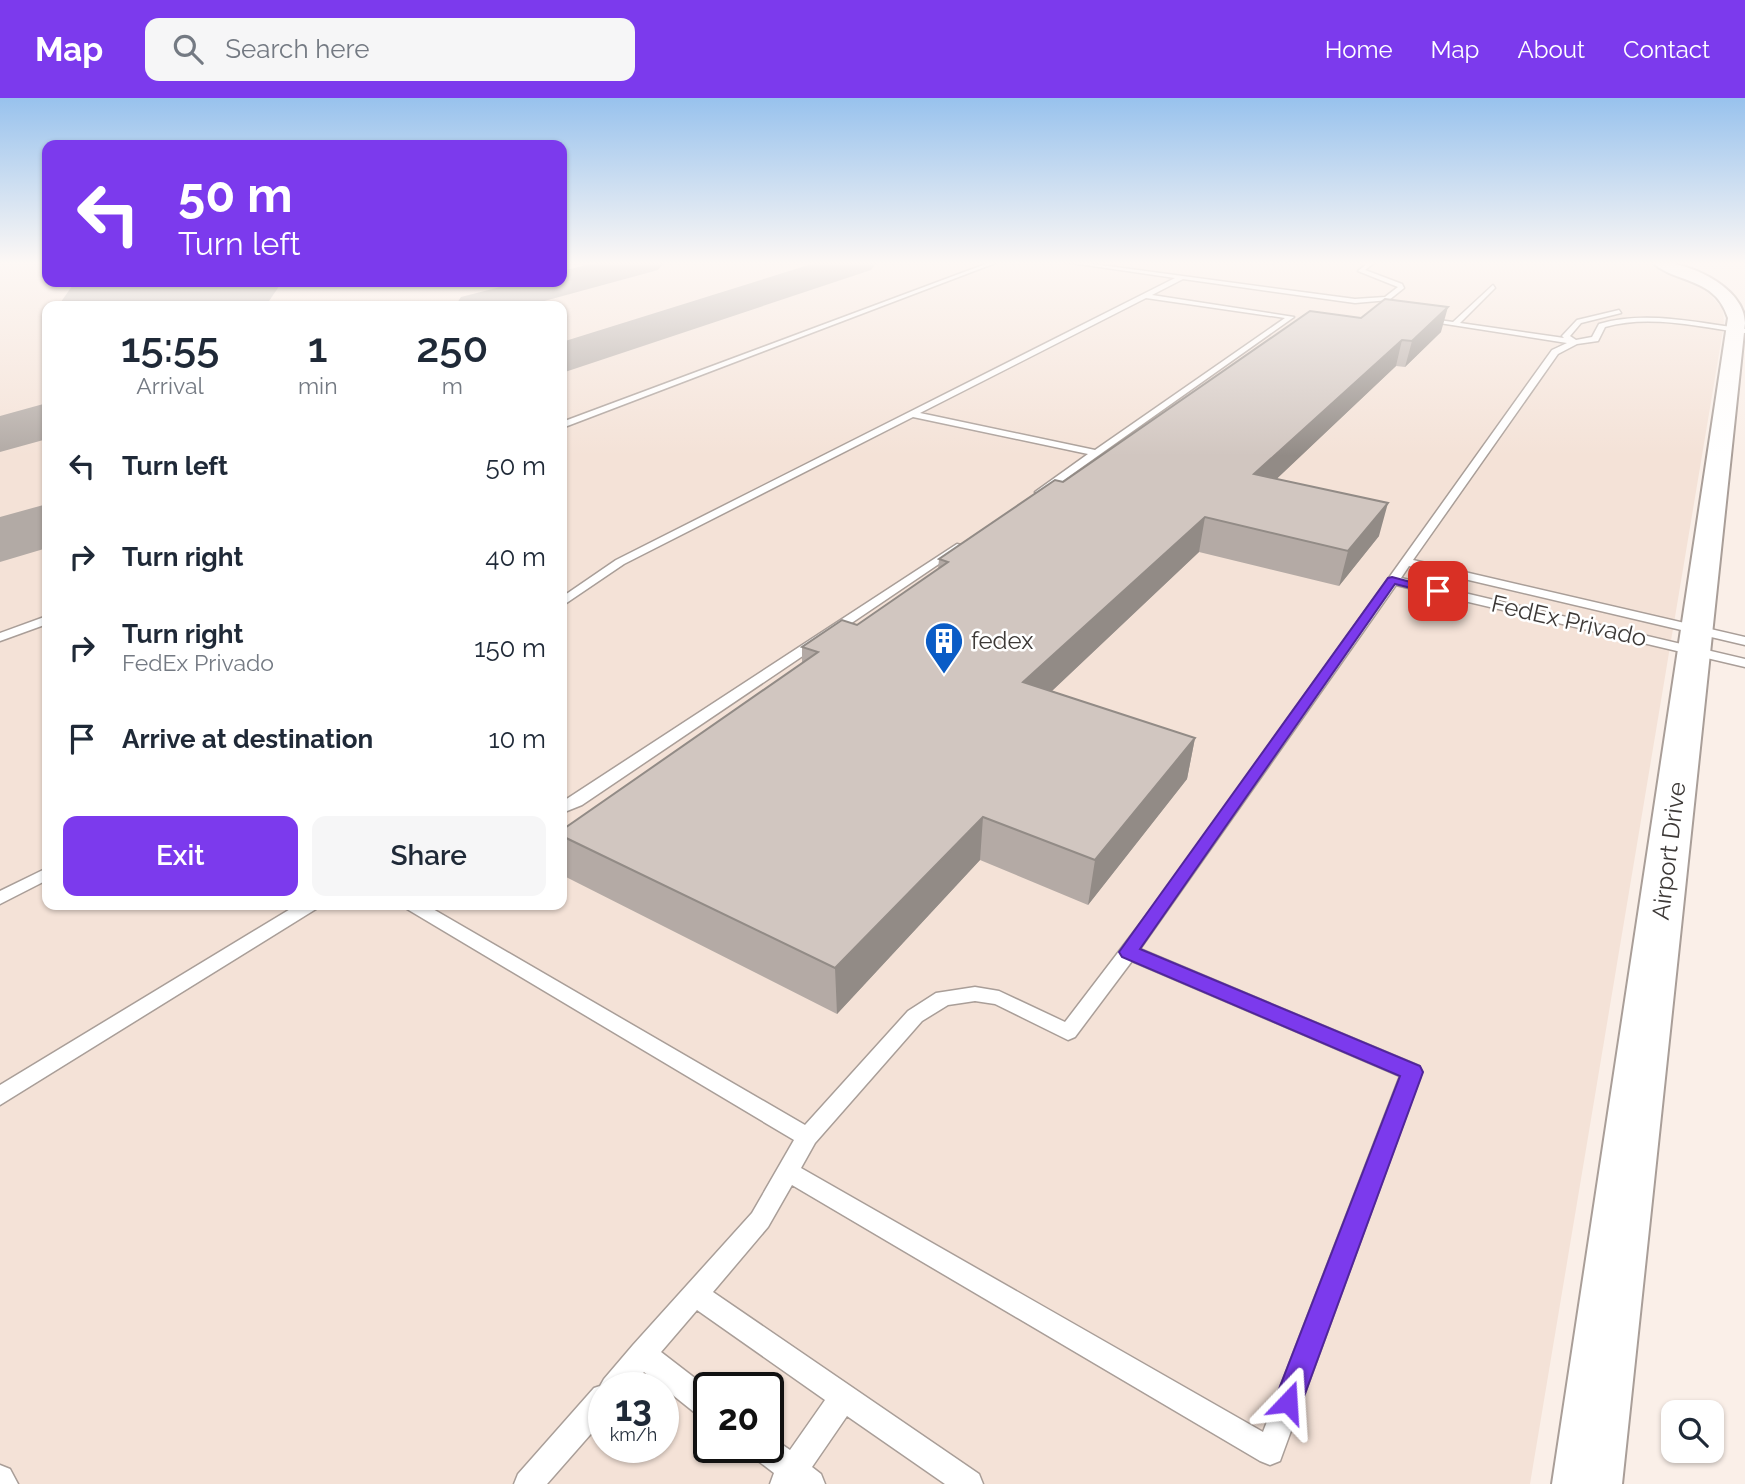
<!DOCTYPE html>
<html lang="en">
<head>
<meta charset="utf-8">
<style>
	:root { --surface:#fff; --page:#f6f6f7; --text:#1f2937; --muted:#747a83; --accent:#7c3aed }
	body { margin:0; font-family:Raleway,sans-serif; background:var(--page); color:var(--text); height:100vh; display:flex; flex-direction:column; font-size:26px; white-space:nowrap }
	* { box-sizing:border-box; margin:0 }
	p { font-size:23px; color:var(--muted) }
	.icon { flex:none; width:38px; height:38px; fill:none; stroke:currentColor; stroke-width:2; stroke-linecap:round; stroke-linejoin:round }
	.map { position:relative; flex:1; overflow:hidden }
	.drawer { position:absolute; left:42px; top:203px; width:525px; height:609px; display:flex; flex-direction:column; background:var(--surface); border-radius:14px; box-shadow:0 2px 5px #0004 }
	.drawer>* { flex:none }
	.hud { position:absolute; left:42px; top:42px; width:525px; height:147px; border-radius:14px; box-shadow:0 2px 5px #0004; background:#7c3aed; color:#fff; overflow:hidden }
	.fabs { position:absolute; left:1661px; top:1302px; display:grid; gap:14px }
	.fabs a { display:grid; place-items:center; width:63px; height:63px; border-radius:14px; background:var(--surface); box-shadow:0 2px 5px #0004; font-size:35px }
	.speed { position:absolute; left:588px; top:1274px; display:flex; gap:14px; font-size:35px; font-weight:700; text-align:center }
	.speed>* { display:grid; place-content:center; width:91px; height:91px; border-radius:50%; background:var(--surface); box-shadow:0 2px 5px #0004; line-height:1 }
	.speed small { font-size:18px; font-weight:400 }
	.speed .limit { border:4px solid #111; border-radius:10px; background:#fff; color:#111 }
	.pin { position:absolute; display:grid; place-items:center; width:60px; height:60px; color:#fff; margin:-30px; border-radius:14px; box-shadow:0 4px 10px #0006 }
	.me { position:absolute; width:77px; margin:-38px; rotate:20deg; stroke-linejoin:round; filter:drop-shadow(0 0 5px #0008) }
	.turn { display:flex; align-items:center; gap:24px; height:147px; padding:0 21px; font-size:32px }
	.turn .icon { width:91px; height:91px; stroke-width:2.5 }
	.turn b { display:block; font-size:49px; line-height:60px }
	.eta { display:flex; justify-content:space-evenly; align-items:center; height:119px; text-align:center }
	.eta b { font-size:42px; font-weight:600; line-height:49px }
	.action { display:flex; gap:14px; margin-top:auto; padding:14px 21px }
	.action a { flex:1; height:80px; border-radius:14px; background:var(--accent); color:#fff; font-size:28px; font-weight:600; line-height:80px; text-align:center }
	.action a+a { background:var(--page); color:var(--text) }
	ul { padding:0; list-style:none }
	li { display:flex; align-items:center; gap:21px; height:91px; padding:0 21px }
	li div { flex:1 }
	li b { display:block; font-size:26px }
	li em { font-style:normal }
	header { display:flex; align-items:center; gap:42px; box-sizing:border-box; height:98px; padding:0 35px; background:var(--accent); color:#fff }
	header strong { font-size:33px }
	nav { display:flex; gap:38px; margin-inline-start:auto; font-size:24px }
	.search { width:490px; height:63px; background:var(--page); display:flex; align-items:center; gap:18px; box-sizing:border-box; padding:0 24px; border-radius:14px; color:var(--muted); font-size:26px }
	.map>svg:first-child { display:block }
	.built { fill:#f4e2d7; fill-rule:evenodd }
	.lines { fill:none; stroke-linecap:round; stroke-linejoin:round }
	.taxiway { fill:#b2aaa5; fill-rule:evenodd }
	.runway { fill:#b2aaa5; fill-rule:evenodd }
	.lane-casing { stroke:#a99e98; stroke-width:3 }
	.secondary-casing { stroke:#a99e98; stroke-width:4 }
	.lane { fill:#fff; fill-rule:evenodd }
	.secondary { fill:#fff; fill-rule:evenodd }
	.wall { fill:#b4aaa5 }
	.shaded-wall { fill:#928b86 }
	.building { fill:#d1c6c0; stroke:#928b86; stroke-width:2 }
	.route { fill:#7c3aed; stroke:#51269a; stroke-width:2 }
	.labels { text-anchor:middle; stroke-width:5; stroke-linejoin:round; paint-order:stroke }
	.street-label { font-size:24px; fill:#3d3937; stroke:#fff }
	.poi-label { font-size:24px; fill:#3d3937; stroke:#fff; text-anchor:start }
</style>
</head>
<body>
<header>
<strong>Map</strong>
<div class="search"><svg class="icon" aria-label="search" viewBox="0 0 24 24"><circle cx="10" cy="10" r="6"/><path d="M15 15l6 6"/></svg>Search here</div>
<nav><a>Home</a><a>Map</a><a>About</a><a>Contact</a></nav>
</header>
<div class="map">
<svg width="1745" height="1386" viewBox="0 0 1745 1386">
	<rect width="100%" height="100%" fill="#faefe8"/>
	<path class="built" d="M0 164H47V184H562V164H1650L1703 189 1723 211 1724 226 1530 1386H0ZM47 208H562V807H47ZM604 1290H663V1349H604ZM709 1290H768V1349H709Z"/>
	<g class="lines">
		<path class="taxiway" d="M599 164H664L658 172 526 208H455L461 199 520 184H562V173Z
			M818 164H877L871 172 562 275V244Z
			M47 305V341L0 354V318Z
			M47 406V450L0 464V419Z"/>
		<path class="runway" d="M75 184H282L267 206 258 208H58Z"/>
		<g class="lane-casing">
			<path id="lane" d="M991 164H998L562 330V324Z
				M1065 164H1078L1355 201 1385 199 1398 189 1358 173 1369 164H1375L1365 172 1402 186 1404 190 1389 202 1355 205 1183 181 1152 197 1294 219 1044 396 1035 394 1088 356 913 319 624 466 562 508V499L616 462 1175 180ZM1146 200 1285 220 1095 352 920 315Z
				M1493 187 1495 190 1460 225 1564 240 1562 238 1577 222 1619 212 1621 215 1581 225 1570 238 1576 242 1592 239 1599 226C1646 212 1698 225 1745 231V235C1700 229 1649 216 1605 229L1598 243 1577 246 1558 256 1413 462 1745 539V547L1409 468 1401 480 1745 561V569L1396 487 1140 851 1419 968 1422 974 1280 1363 1270 1367 1260 1363 792 1087 768 1129 713 1194 979 1376 983 1386H945L847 1318 812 1369 821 1376 825 1386H770L774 1375 753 1359 749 1349H768V1337L790 1352 825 1302 697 1212 661 1254 709 1291V1321L699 1318 644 1274 631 1290H604V1321L547 1386H514L518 1376 594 1290 600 1288 604 1281 633 1247 752 1115 794 1042 407 811 404 807H426L805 1027 908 913 936 895 975 889 999 893 1065 924 1159 801 1552 252 1567 245 1420 222 1424 220 1453 224ZM1132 863 1400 978 1263 1334 801 1070 815 1045 922 923 948 907 975 903 995 906 1068 942 1075 939Z
				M957 446 961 447V451L582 707 562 715V704Z
				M47 518V526L0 543V535Z
				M47 770V782L0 806V793Z
				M297 807H319L316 811 0 1007V987Z
				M0 1367 10 1371 18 1386H0Z"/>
		</g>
		<g class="secondary-casing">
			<path id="secondary" d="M1652 164C1683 161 1745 188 1745 225L1622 1386H1552L1728 220C1715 178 1675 186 1652 164Z"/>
		</g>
		<use href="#lane" class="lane"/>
		<use href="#secondary" class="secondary"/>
	</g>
	<path class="wall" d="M1310 213 1441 234 1405 269 1396 268 1276 381 1379 438 1339 488 1199 454 1052 593 1195 640 1187 681 1088 807 980 762 837 916 566 779 562 757V732L802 565V549L857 527 938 471 939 461 1063 384Z"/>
	<path class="shaded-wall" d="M1448 209 1441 234 1405 269 1412 243Z
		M1402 242 1396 268 1247 409 1254 376Z
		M1388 405 1379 438 1339 488 1348 453Z
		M1205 419 1199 454 1019 624 1023 584Z
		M1195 640 1187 681 1088 807 1095 762Z
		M983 719 980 762 837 916 835 870Z"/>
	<path class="building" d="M1385 201 1448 209 1412 243 1402 242 1254 376 1388 405 1348 453 1205 419 1023 584 1195 640 1095 762 983 719 835 870 562 738V732L818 554 802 549 842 522 857 527 948 464 939 461 1055 382 1063 384 1310 213 1361 220Z"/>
	<linearGradient id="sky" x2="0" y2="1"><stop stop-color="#98c2ed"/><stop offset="0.46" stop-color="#fdf8f5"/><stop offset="1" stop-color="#fdf8f5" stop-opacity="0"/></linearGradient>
	<rect width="1745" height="358" fill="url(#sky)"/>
	<path class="route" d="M1392 479 1444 493 1438 497 1395 486 1140 851 1420 968 1423 974 1302 1304 1298 1314 1288 1318 1279 1314 1274 1304 1400 978 1122 859 1119 854 1388 480Z"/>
	<defs>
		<g id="building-pin" transform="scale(2.0125)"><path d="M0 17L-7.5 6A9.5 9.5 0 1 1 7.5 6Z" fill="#0a5cc6" stroke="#fff"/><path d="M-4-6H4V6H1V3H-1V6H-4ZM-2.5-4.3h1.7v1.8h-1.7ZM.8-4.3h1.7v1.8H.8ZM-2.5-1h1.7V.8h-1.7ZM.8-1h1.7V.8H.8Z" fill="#fff"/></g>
	</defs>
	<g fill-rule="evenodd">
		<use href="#building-pin" x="944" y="543"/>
	</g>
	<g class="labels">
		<g class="street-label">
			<text transform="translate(1569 523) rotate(13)" y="8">FedEx Privado</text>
			<text transform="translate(1669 753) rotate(-83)" y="8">Airport Drive</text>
		</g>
		<g class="poi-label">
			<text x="971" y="551">fedex</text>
		</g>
	</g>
</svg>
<div class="fabs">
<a><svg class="icon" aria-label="search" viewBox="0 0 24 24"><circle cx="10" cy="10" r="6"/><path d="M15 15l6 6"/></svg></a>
</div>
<div class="speed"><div>13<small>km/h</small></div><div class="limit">20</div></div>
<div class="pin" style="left:1438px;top:493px;background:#d93025"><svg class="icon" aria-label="arrive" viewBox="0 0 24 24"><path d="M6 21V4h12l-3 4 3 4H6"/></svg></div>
<svg class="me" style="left:1288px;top:1304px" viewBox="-20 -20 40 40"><path d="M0-17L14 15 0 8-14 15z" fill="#7c3aed" stroke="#fff" stroke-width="4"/></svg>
<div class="hud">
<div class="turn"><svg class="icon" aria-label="left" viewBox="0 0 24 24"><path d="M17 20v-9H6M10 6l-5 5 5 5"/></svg><div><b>50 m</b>Turn left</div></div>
</div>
<section class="drawer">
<div class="eta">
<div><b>15:55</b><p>Arrival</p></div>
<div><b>1</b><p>min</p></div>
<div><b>250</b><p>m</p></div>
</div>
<ul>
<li><svg class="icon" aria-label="left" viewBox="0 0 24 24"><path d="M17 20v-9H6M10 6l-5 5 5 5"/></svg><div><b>Turn left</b></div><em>50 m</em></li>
<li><svg class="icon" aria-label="right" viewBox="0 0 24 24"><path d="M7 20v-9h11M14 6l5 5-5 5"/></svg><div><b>Turn right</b></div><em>40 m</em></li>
<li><svg class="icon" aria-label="right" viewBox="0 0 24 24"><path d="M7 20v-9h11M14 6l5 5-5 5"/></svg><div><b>Turn right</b><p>FedEx Privado</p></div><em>150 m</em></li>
<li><svg class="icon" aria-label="arrive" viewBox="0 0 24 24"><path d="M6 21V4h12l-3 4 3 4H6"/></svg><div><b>Arrive at destination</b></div><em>10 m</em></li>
</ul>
<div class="action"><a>Exit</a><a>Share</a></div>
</section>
</div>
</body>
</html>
